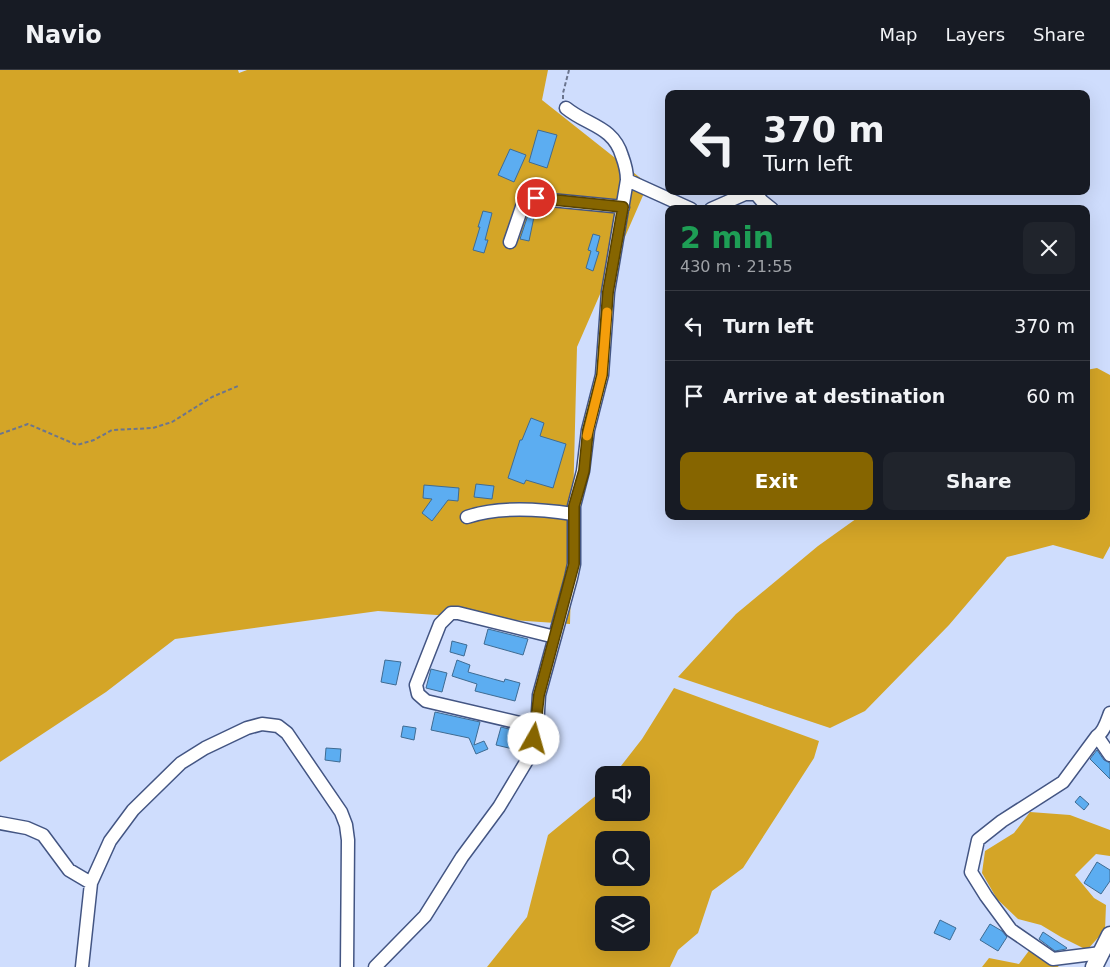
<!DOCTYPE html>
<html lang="en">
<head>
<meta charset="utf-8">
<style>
	:root { --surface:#171b24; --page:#20242c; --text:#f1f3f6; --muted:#9ea1a6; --line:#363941; --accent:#866500 }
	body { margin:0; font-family:"DejaVu Sans",sans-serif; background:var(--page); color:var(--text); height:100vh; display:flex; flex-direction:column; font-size:19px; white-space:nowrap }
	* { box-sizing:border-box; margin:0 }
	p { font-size:16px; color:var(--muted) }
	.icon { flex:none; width:28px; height:28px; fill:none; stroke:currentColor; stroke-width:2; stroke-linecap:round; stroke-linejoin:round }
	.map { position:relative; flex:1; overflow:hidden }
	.side { position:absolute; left:665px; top:135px; width:425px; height:315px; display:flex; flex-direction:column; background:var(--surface); border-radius:10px; box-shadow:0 5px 20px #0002 }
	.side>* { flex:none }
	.guide { position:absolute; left:665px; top:20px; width:425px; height:105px; border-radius:10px; box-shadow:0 5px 20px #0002; background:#171b24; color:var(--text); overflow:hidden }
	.buttons { position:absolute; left:595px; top:696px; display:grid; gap:10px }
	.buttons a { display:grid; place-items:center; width:55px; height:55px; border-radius:10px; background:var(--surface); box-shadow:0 5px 20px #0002; font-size:25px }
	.pin { position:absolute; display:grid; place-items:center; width:42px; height:42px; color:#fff; margin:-21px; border:2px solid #fff; border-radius:50%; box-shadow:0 1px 5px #0007 }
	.me { position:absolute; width:55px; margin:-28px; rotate:7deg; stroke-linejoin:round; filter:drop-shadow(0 0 4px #0008) }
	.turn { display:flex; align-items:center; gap:18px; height:105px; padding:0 15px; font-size:22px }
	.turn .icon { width:65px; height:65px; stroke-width:2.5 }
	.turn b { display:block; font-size:35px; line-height:42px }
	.round { display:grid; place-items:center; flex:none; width:52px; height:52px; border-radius:10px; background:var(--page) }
	.overview { display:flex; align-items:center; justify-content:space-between; height:85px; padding:0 15px }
	h1 { font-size:30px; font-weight:700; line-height:38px; color:#1e9e55 }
	.button { display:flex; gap:10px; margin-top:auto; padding:10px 15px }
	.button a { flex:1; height:58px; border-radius:10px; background:var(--accent); color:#fff; font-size:20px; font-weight:700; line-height:58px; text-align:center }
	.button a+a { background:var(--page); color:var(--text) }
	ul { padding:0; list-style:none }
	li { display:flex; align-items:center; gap:15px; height:70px; padding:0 15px; border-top:1px solid var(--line) }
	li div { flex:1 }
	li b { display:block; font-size:19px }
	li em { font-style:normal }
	header { display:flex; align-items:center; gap:30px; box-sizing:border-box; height:70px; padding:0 25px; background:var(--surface); border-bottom:1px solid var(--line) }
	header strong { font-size:24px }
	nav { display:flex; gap:28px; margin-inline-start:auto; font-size:18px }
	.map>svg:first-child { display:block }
	.green { fill:#d4a527; fill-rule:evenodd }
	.building { fill:#5cadf1; stroke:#3f6b92 }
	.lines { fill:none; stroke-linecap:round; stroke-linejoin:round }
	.minor-casing { stroke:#435583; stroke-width:15 }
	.major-casing { stroke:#435583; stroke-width:19 }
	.path { stroke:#6b758e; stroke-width:2; stroke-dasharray:4 2.5; stroke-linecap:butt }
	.minor { stroke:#fff; stroke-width:12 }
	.major { stroke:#fff; stroke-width:16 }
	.route-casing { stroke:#574200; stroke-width:12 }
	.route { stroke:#866500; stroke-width:9 }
	.slow { stroke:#f59e0b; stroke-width:9 }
</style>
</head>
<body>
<header>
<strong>Navio</strong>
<nav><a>Map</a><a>Layers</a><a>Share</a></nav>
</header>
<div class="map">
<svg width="1110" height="897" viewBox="0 0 1110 897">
	<rect width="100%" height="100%" fill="#cfddfd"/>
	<path class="green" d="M0 0H238L239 3 247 0H548L542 30 648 114 577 277 570 554 378 541 175 569 106 622 0 692Z
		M1097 298 1110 305V476L1103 489 1053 475 1007 487 949 555 865 641 830 658 678 607 736 544 818 476 860 446H1086V300Z
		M674 618 819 671 814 688 743 798 712 821 698 863 678 880 670 897H487L527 847 548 765 604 719V742H641V705H614L642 669ZM604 770H641V808H604ZM604 835H641V872H604Z
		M1030 742 1070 745 1110 760V786L1096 784 1075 805 1094 828 1106 835 1105 860 1087 880 1061 867 1041 855 1018 849 997 829 982 803 985 781 1014 763Z
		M1031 878 1059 897H982L989 888 1019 894Z"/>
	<path class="building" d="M538 60 557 65 547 98 529 92Z
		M510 79 526 85 514 112 498 105Z
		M533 137H536L529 171 520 169 530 139Z
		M483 141 492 143 485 170H488L484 183 473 180 480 157H478Z
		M593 164 600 166 596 181 599 182 593 201 586 198 591 181 588 180Z
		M531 348 544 353 540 366 566 374 553 418 526 410 524 414 508 408 520 370H522Z
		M476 414 494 416 492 429 474 427Z
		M424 415 459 418 458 431 448 430 432 451 422 443 432 429 423 428Z
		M488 559 528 569 523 585 484 574Z
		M452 571 467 575 464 586 450 582Z
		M385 590 401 592 396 615 381 612Z
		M457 590 470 595 468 602 504 612 505 609 520 613 515 631 475 621 477 614 452 606Z
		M431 599 447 603 442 622 426 618Z
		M435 642 480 652 474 675 484 671 488 679 476 684 469 668 431 660Z
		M403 656 416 658 414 670 401 667Z
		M501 657 517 661 513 679 496 675Z
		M326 678 341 679 340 692 325 690Z
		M1097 680 1104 690 1110 693V709L1090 689Z
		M1080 726 1089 734 1084 740 1075 732Z
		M1097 792 1110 800V811L1101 824 1084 813Z
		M940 850 956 858 950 870 934 863Z
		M990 854 1002 861 1007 867 998 881 980 870Z
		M1043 862 1067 878 1066 879 1055 881 1039 869Z"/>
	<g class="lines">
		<g class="minor-casing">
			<path id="minor" d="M627 110 691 139
				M711 139 745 124H756L762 131 772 139
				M510 172 523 134 530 128 623 137
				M467 447C499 436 540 439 573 444
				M1110 643C1107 651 1104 662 1097 666L1110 685
				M537 657 426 631 418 624 416 615 440 554 451 543H458L555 567
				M1097 666 1063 712 1002 751 978 770 971 802 986 826 1011 860 1053 889 1101 883
				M0 753 27 758 43 765 69 800 91 813
				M82 897 91 813 110 771 133 740 181 693 205 678 247 658 262 654 278 656 287 663 341 742 346 755 348 770 347 897
				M375 897 425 846 462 787 499 737 532 682 537 657 539 625 571 508 574 494V436L583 401 588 360 602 305 608 222 627 110C627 101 625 94 622 86 613 56 588 56 566 38"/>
		</g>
		<g class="major-casing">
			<path id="major" d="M1094 897 1110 865"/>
		</g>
		<path class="path" d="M563 29V23L569 0
			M0 364 28 354 77 375 94 370 112 360 153 358 172 352 212 327 238 316"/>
		<use href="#minor" class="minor"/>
		<use href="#major" class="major"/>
	</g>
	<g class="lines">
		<g class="route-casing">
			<path id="route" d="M534 669 539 625 574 494V436L584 401 588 360 602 305 608 222 623 137 536 128"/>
		</g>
		<use href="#route" class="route"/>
		<path class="slow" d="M587 366 602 305 607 242"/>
	</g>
</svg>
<div class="buttons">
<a><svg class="icon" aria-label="sound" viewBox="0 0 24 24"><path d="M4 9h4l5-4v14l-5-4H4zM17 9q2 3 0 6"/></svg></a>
<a><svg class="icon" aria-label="search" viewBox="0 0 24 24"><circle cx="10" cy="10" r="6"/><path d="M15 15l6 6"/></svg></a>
<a><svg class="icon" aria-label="layers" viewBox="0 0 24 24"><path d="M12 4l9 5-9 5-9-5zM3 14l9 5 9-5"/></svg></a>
</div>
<div class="pin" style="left:536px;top:128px;background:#d93025"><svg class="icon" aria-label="arrive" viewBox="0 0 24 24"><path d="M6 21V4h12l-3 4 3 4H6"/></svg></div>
<svg class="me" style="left:534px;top:669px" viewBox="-20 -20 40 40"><circle r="19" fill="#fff"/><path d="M0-13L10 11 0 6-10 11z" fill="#866500"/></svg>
<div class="guide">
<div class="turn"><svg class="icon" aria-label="left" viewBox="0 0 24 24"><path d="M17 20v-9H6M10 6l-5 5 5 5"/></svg><div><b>370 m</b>Turn left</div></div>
</div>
<section class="side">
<div class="overview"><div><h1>2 min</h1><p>430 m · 21:55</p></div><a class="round"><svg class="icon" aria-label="close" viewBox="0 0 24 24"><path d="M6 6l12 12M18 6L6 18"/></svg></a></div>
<ul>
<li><svg class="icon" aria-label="left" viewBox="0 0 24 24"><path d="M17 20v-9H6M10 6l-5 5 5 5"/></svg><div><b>Turn left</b></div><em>370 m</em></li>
<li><svg class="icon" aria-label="arrive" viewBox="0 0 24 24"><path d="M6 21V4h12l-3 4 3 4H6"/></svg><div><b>Arrive at destination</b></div><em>60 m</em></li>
</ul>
<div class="button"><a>Exit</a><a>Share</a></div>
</section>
</div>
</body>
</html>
